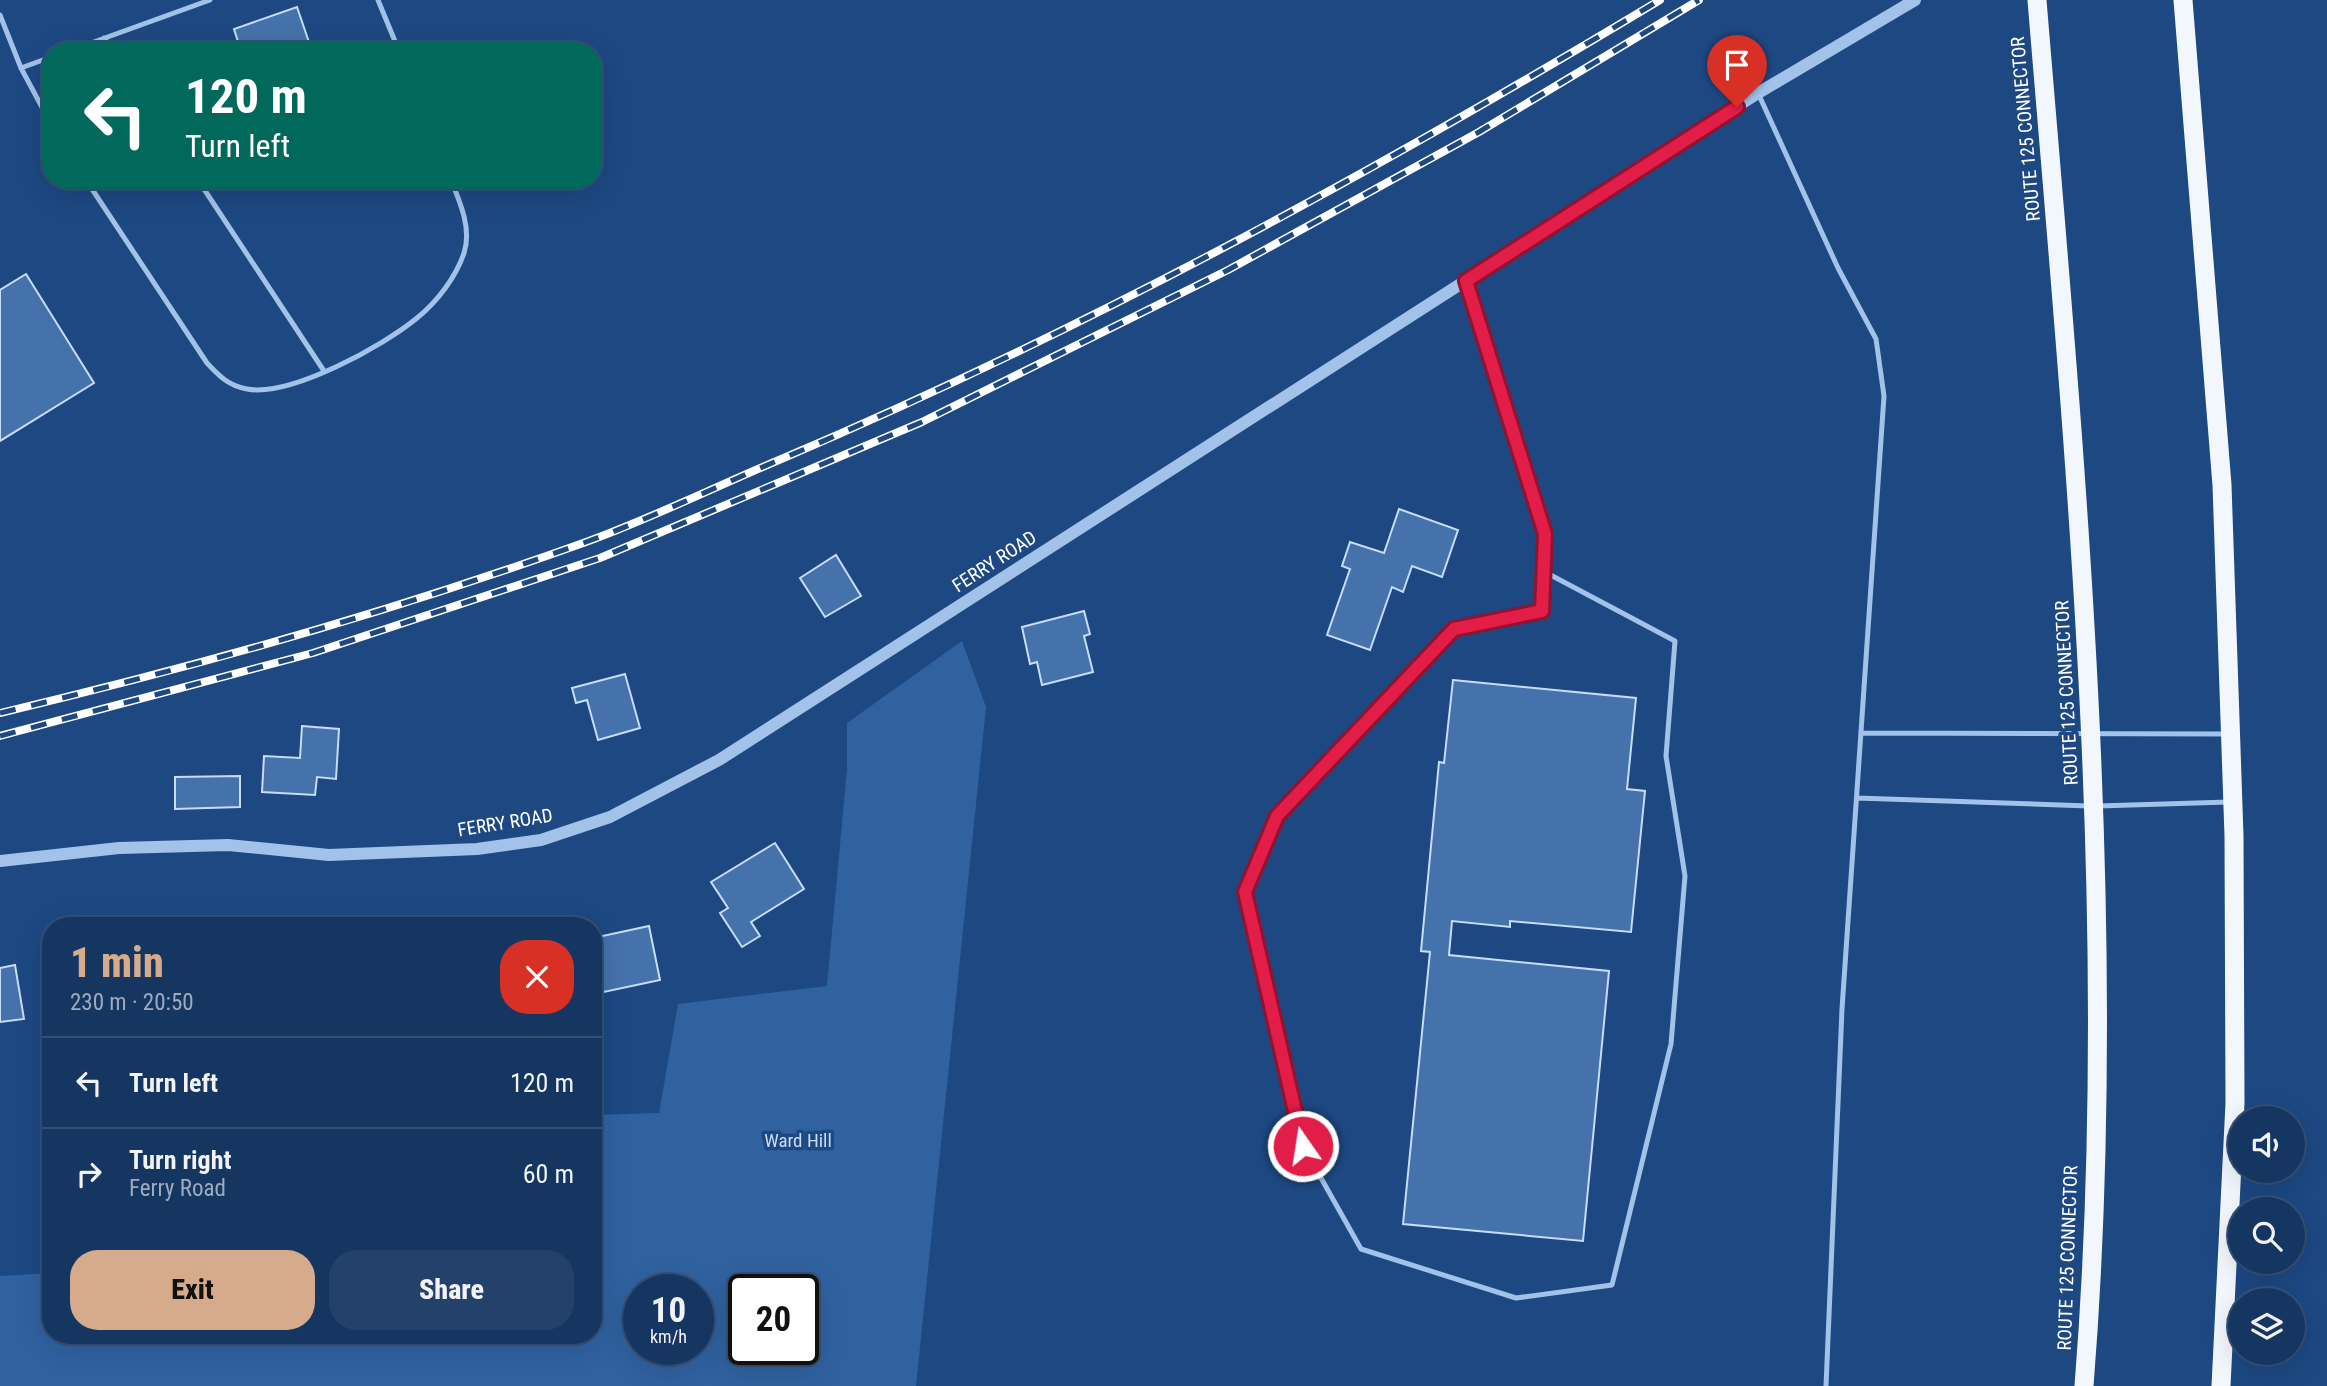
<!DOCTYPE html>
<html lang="en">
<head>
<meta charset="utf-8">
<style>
	:root { --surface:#163662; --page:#23416b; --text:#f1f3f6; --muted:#9eabbe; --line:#355077; --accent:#d6ab8b }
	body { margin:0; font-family:"Roboto Condensed",sans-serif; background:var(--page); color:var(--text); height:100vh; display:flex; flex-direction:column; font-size:26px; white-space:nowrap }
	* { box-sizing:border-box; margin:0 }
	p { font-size:23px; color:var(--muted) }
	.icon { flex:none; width:38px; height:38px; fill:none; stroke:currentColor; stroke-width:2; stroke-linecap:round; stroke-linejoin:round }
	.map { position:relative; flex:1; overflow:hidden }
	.sheet { position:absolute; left:42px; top:917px; width:560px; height:427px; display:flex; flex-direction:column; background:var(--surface); border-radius:28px; box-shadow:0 7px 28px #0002,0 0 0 2px var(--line) }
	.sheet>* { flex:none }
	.banner { position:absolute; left:42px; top:42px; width:560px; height:147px; border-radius:28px; box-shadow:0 7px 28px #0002,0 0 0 2px var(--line); background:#00695c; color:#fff; overflow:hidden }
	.tools { position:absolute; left:2228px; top:1106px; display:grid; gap:14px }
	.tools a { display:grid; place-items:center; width:77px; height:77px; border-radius:50%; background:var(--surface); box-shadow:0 7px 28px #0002,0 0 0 2px var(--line); font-size:35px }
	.speed { position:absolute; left:623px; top:1274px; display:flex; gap:14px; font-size:35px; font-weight:700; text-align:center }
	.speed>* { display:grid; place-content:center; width:91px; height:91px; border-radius:50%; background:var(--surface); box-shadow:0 7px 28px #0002,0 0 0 2px var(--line); line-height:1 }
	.speed small { font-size:18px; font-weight:400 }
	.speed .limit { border:4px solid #111; border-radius:10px; background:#fff; color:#111 }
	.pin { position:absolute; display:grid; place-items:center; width:60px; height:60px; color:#fff; margin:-72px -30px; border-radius:50% 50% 50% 0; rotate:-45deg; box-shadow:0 0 7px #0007 }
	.pin .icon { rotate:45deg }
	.me { position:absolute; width:77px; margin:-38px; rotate:347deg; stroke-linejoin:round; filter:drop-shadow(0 0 5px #0008) }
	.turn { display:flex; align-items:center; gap:24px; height:147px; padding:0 28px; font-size:32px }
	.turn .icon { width:91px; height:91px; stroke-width:2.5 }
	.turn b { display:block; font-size:49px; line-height:60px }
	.round { display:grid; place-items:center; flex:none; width:74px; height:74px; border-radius:28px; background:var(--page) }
	.overview { display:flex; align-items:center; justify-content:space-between; height:119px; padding:0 28px }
	h1 { font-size:42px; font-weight:800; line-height:52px; color:var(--accent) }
	.primary-button { display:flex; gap:14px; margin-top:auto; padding:14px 28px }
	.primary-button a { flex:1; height:80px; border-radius:28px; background:var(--accent); color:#111; font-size:28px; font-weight:800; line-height:80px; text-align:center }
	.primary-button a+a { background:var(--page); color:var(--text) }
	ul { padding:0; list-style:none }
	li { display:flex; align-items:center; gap:21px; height:91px; padding:0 28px; border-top:2px solid var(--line) }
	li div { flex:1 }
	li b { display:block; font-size:26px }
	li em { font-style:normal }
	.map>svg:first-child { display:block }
	.green { fill:#3062a0; fill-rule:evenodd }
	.building { fill:#4572ab; stroke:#c6dcf7; stroke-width:2 }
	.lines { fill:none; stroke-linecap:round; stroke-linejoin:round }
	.service { stroke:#a2c2e9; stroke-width:5 }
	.tertiary { stroke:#a2c2e9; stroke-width:12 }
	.trunk { stroke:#f2f7fe; stroke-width:19 }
	.rail-casing { stroke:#fff; stroke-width:8 }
	.rail { stroke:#1d4882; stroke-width:5; stroke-dasharray:16; stroke-linecap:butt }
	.route-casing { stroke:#92132f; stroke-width:18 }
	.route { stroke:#e11d48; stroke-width:12 }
	.labels { text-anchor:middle; stroke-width:7; stroke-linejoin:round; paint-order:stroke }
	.street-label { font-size:19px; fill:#fff; stroke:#1d4882 }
	.park-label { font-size:19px; fill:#c6dcf7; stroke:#1d4882 }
</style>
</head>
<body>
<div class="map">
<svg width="2327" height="1386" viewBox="0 0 2327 1386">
	<rect width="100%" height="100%" fill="#1d4882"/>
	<path class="green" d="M962 641 986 707 916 1386H0V1276L51 1273V1335H593V1115L659 1113 678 1004 827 986 847 769V723ZM639 1290H698V1349H639ZM744 1290H803V1349H744Z"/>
	<path class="building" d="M297 7 312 51H241L234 29Z
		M26 274 94 383 0 441V290Z
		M1399 509 1458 530 1442 577 1412 566 1403 592 1392 587 1370 650 1327 635 1350 569 1342 566 1350 542 1384 553Z
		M836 555 861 596 825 617 800 578Z
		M1084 611 1090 634 1084 636 1093 672 1042 685 1037 662 1030 664 1022 627Z
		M625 674 640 728 598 740 587 700 576 703 572 688Z
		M1453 680 1636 698 1627 789 1645 791 1631 932 1510 921V927L1452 921 1449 955 1609 971 1583 1241 1403 1224 1430 952 1421 951 1439 762 1444 763Z
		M302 726 339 729 336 779 317 777 315 795 262 792 264 756 300 758Z
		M240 776V807L175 809V777Z
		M775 843 804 889 751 922 760 936 742 947 720 913 728 908 711 882Z
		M649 926 660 980 594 994 593 938Z
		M15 965 24 1019 0 1022V968Z"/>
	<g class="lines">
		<path class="service" d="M378 0 399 51
			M0 15 21 68 51 124
			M104 38 113 51
			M69 51 210 0
			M21 68 51 57
			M1758 93 1838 268 1876 339 1884 396 1842 1009 1826 1386
			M86 180 207 363C219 376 229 386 247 389 291 397 383 346 417 318 437 302 456 277 464 253 472 229 460 202 451 180
			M198 180 324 371
			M1466 281 1545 534 1542 611 1454 629 1277 816 1245 892 1303 1146 1361 1249 1516 1298 1612 1285 1671 1044 1685 876 1666 756 1675 641 1543 571
			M1862 733 2227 734
			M1857 798 2089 806
			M2098 806 2229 802"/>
		<path class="tertiary" d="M0 861 119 848 228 845 329 855 477 849 541 840 610 817 719 760 1758 93 1915 0"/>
		<path class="trunk" d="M2037 0C2075 461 2121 924 2084 1386
			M2183 0 2222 485 2234 836 2235 1103 2221 1386"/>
		<g class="rail-casing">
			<path id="rail" d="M0 713C199 666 394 611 586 542 652 518 715 487 779 460 1084 331 1376 171 1660 0
				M0 736 313 653 600 558 922 422 1228 270 1479 132 1699 0"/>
		</g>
		<use href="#rail" class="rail"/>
	</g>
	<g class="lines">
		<g class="route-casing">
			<path id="route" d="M1303 1146 1245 892 1277 816 1454 629 1542 611 1545 534 1466 281 1737 107"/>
		</g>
		<use href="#route" class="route"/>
	</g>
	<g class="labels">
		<g class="street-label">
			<text transform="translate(2025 129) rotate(-95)" y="7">ROUTE 125 CONNECTOR</text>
			<text transform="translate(994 561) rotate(-33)" y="7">FERRY ROAD</text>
			<text transform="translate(2066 693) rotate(-93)" y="7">ROUTE 125 CONNECTOR</text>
			<text transform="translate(505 822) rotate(-9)" y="7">FERRY ROAD</text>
			<text transform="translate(2067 1258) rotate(-88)" y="7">ROUTE 125 CONNECTOR</text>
		</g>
		<g class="park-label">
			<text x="798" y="1147">Ward Hill</text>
		</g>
	</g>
</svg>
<div class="tools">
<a><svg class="icon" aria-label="sound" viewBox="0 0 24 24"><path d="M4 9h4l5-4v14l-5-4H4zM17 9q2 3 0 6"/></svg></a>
<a><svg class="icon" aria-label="search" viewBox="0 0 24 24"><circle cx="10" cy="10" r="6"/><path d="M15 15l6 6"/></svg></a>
<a><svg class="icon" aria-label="layers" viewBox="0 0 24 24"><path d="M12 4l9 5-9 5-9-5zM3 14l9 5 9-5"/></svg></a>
</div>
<div class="speed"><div>10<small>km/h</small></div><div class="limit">20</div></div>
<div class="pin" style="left:1737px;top:107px;background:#d93025"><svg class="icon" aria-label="arrive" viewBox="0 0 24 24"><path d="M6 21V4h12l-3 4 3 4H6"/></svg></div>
<svg class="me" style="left:1303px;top:1146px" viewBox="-20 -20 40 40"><circle r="17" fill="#e11d48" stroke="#fff" stroke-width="3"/><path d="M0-11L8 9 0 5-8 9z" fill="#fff"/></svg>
<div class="banner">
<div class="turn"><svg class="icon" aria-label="left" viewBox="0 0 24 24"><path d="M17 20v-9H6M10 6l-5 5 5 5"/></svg><div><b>120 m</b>Turn left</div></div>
</div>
<section class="sheet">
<div class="overview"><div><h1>1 min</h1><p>230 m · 20:50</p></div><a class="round" style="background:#d93025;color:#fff"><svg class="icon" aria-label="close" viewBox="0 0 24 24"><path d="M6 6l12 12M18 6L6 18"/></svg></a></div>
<ul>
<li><svg class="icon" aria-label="left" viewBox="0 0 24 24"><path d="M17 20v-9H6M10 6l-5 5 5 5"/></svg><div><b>Turn left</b></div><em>120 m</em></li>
<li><svg class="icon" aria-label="right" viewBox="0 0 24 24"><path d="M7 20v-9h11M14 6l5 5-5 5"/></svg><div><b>Turn right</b><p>Ferry Road</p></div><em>60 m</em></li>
</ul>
<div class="primary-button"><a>Exit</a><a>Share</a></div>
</section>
</div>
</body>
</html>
